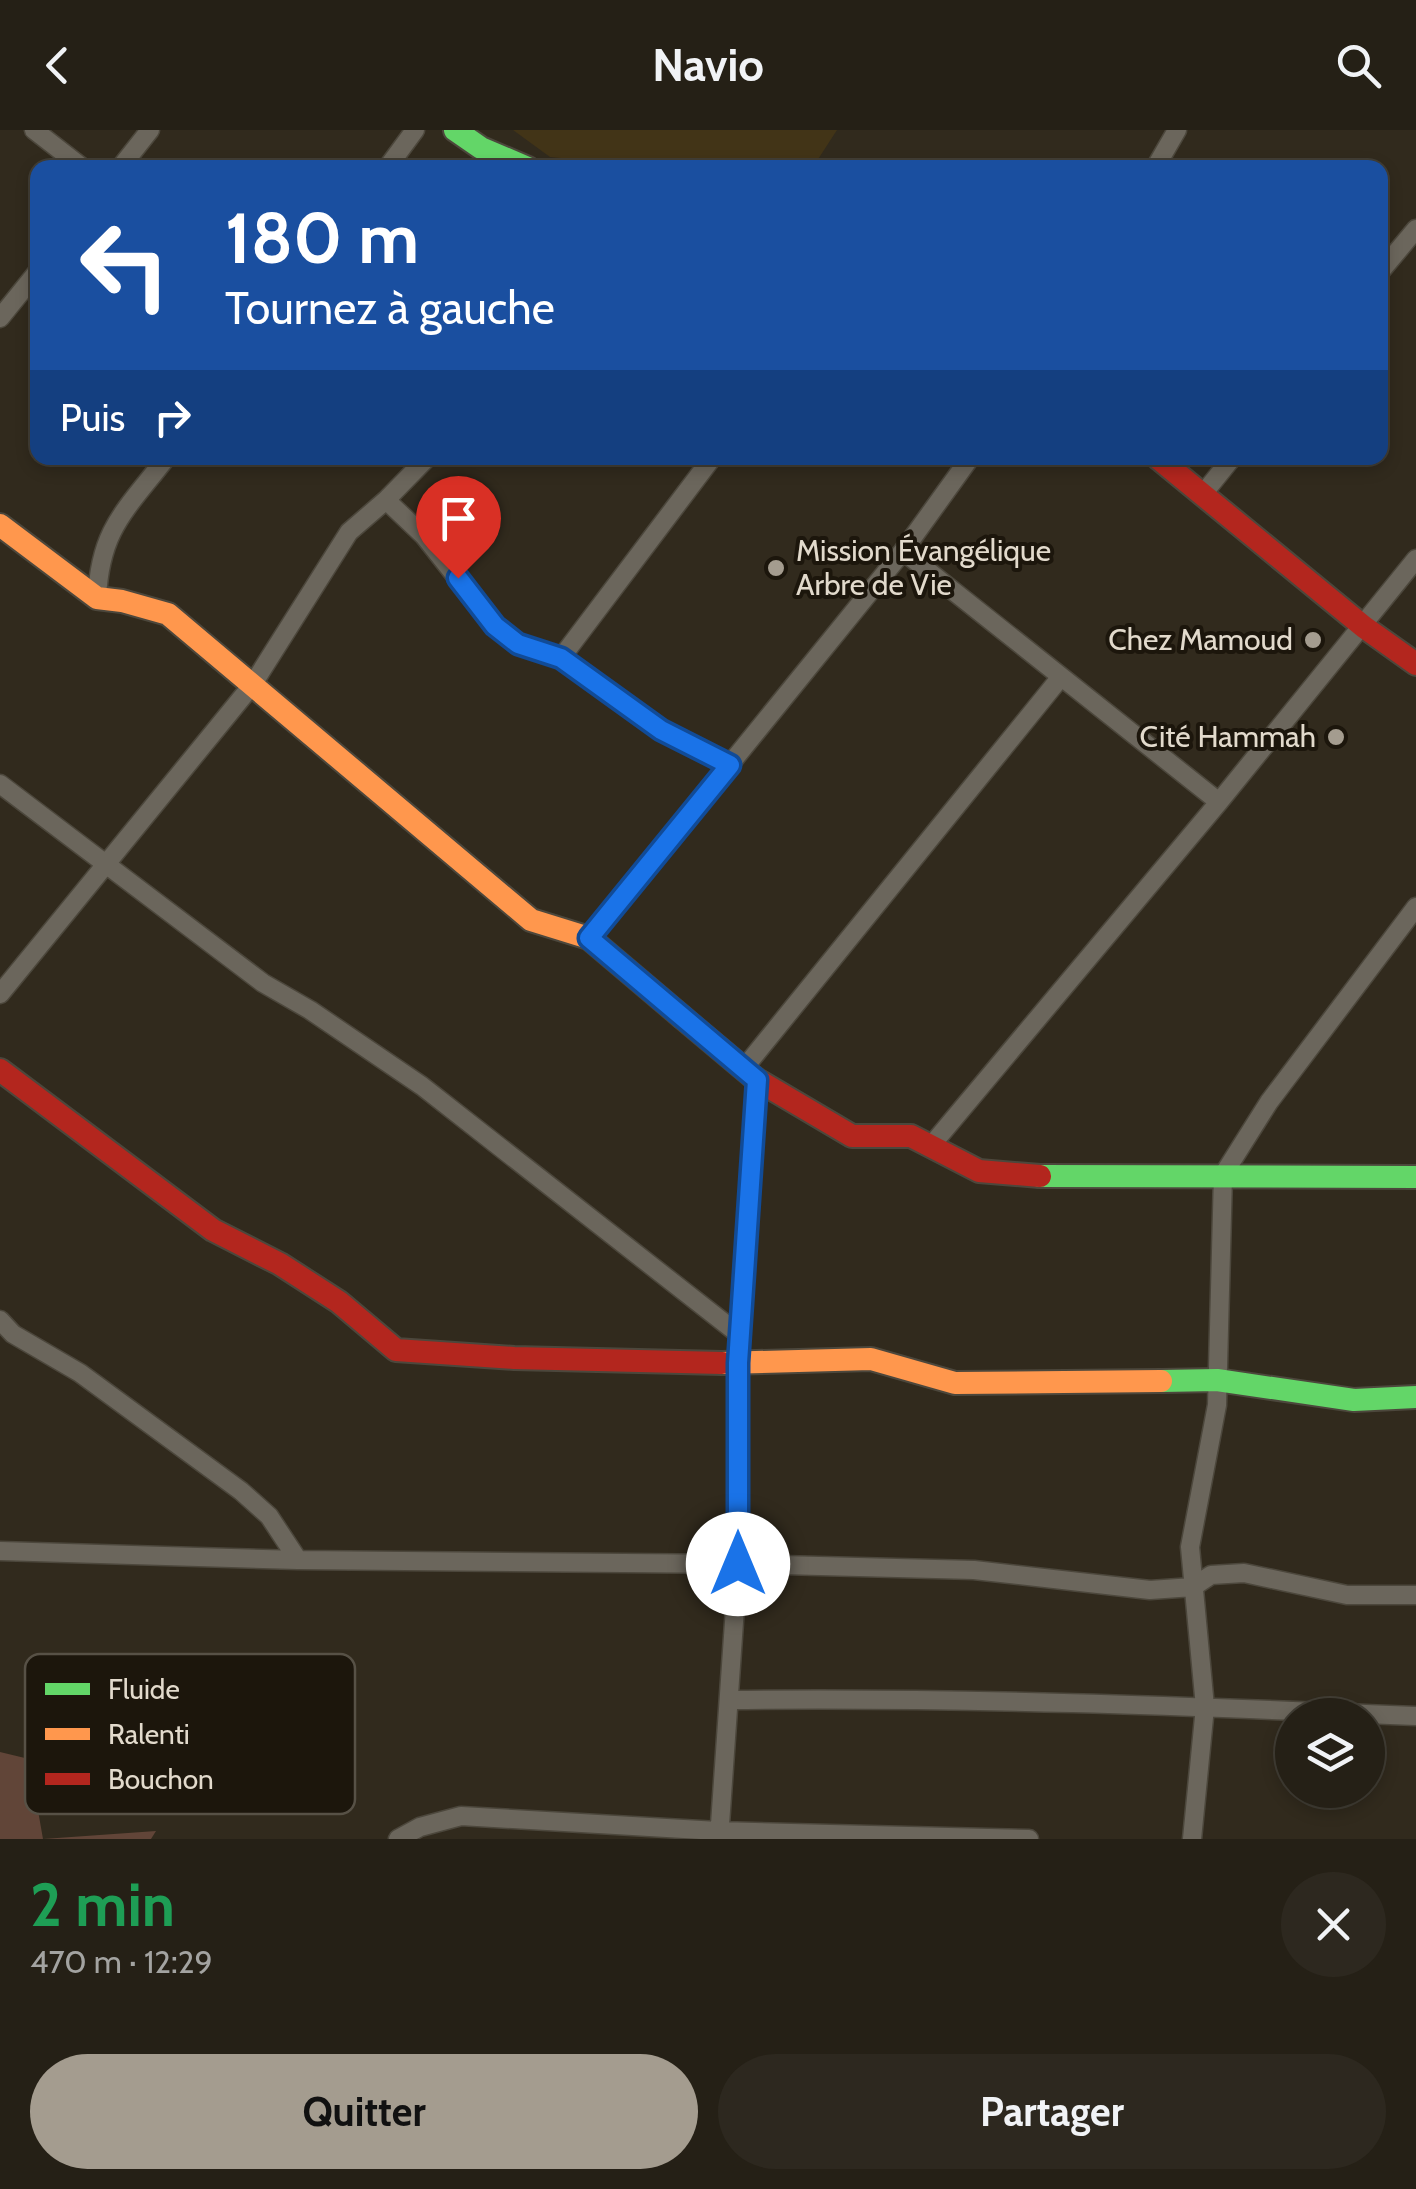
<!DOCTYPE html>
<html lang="fr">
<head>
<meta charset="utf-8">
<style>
	:root { --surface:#252016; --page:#2d281f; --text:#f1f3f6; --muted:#a3a3a1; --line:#423e35; --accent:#a49c8f }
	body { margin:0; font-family:Cabin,sans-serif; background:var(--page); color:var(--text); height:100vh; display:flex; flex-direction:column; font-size:38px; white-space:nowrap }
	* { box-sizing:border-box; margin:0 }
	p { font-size:32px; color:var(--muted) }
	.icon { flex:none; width:55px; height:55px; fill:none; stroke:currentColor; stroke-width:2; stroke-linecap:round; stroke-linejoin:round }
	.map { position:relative; height:1709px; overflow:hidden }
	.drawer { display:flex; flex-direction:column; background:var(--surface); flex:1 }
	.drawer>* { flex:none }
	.guide { position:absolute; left:30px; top:30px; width:1358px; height:305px; border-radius:20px; box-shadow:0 5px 15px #0003,0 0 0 2px var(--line); background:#1a4fa0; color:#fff; overflow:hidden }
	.buttons { position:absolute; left:1275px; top:1568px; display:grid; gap:20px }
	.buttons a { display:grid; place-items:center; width:110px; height:110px; border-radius:50%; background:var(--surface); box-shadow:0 5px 15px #0003,0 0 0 2px var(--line); font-size:50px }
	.pin { position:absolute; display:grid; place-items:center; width:85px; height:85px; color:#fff; margin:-102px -42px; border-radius:50% 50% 50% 0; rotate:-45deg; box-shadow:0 0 10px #0007 }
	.pin .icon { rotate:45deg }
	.me { position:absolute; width:110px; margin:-55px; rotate:0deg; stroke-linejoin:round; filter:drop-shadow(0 0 8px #0008) }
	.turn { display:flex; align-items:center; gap:35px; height:210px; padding:0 30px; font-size:45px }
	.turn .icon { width:130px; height:130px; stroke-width:2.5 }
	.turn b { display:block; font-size:70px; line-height:85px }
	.then { display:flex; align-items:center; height:95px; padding:0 30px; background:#0003; gap:20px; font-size:38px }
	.round { display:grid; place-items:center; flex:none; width:105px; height:105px; border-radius:52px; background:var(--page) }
	.head { display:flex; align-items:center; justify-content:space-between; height:170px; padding:0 30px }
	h1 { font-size:60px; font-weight:700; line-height:75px; color:#1e9e55 }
	.primary-button { display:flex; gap:20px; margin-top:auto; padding:20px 30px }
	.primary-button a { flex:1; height:115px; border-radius:60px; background:var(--accent); color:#111; font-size:40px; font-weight:700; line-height:115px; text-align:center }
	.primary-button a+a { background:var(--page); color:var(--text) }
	header { display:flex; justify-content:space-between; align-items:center; height:130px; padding:0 30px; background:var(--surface); font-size:45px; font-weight:700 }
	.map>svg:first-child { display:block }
	.built { fill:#423417 }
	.green { fill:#614538 }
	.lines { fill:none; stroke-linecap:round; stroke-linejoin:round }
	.street-casing { stroke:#4c473c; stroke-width:21 }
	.fast-casing { stroke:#4c473c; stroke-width:26 }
	.slow-casing { stroke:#4c473c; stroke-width:26 }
	.jam-casing { stroke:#4c473c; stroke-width:26 }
	.street { stroke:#6b665c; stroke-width:18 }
	.fast { stroke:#63d668; stroke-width:22 }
	.slow { stroke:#ff974d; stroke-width:22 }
	.jam { stroke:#b3261e; stroke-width:22 }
	.route-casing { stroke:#114b97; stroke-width:25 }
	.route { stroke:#1a73e8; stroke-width:18 }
	.poi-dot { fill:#a49c8f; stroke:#1c160c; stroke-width:4 }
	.labels { text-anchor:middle; stroke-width:8; stroke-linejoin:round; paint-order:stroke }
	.poi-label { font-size:30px; fill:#e2dacc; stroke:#1c160c; text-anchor:end }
	.key { fill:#1c160c; stroke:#575146; stroke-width:2.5 }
	.key-label { font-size:28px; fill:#e2dacc }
</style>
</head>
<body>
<header><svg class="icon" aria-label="back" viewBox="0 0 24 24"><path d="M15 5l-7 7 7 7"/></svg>Navio<svg class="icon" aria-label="search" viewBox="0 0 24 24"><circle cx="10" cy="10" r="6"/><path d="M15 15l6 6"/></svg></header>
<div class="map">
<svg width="1416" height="1709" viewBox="0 0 1416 1709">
	<rect width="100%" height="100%" fill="#312a1d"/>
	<path class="built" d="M513 0H837L813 37 665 38 550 27Z"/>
	<path class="green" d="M0 1622 29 1629 43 1709 156 1701 151 1709H0Z"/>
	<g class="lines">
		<g class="street-casing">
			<path id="street" d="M34 0 83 38
				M120 38 150 0
				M387 38 415 0
				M1155 38 1177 0
				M1380 142 1416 99
				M0 188 38 141
				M1203 364 1232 328
				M386 370 424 406 495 496 518 514 561 528 661 600 730 635
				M903 421 1219 672
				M97 468C100 399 126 380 166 328
				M561 528 712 328
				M0 654 263 853 310 880 422 956 741 1206
				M589 808 903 421 970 328
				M0 864 253 554 349 402 386 370 427 328
				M745 937 1060 548
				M930 1017 1219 672 1416 429
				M0 1190 13 1204 80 1243 241 1361 269 1386 298 1430
				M0 1421 298 1430 738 1434 974 1440 1150 1460 1193 1457 1211 1445 1244 1443 1347 1465H1416
				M729 1570C958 1567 1187 1576 1416 1586
				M398 1709 420 1697 461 1686 718 1701 1029 1709
				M719 1709 738 1434V1233L757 950
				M1192 1709 1205 1577 1190 1417 1217 1275 1223 1045 1269 972 1416 777"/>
		</g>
		<g class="fast-casing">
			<path id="fast" d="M455 0 481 18 528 38
				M1040 1046 1416 1047
				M1161 1251 1217 1250 1354 1270 1416 1267"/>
		</g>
		<g class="slow-casing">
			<path id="slow" d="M0 395 97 468 122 471 168 484 531 790 589 808 682 887
				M722 1233 871 1229 955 1253 1161 1251"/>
		</g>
		<g class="jam-casing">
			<path id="jam" d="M1158 328 1364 497 1416 534
				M682 887 757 950 852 1006H911L979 1041 1040 1046
				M0 940 213 1100 280 1134 339 1172 396 1220 514 1228 722 1233"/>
		</g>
		<use href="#street" class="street"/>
		<use href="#fast" class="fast"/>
		<use href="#slow" class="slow"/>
		<use href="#jam" class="jam"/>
	</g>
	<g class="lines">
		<g class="route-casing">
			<path id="route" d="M458 448 495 496 518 514 561 528 661 600 730 635 589 808 757 950 738 1233V1434"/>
		</g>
		<use href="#route" class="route"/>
	</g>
	<g class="poi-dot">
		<circle cx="776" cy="438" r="10"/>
		<circle cx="1313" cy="510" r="10"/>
		<circle cx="1336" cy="607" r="10"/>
	</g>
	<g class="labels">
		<g class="poi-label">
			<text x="796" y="431" text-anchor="start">Mission Évangélique<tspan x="796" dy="34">Arbre de Vie</tspan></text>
			<text x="1293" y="520">Chez Mamoud</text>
			<text x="1316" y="617">Cité Hammah</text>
		</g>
	</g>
	<rect x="25" y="1524" width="330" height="160" rx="15" class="key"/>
	<rect x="45" y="1553" width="45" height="12" fill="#63d668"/>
	<rect x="45" y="1598" width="45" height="12" fill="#ff974d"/>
	<rect x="45" y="1643" width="45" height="12" fill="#b3261e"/>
	<g class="key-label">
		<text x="108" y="1569">Fluide</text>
		<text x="108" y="1614">Ralenti</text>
		<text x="108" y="1659">Bouchon</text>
	</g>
</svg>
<div class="buttons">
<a><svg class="icon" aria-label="layers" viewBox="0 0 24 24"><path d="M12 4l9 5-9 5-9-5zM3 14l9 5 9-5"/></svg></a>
</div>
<div class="pin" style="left:458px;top:448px;background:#d93025"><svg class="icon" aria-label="arrive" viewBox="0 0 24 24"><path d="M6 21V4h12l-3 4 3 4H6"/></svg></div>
<svg class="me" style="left:738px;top:1434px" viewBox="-20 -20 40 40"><circle r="19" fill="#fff"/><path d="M0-13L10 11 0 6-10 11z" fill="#1a73e8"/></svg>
<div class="guide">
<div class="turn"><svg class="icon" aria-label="left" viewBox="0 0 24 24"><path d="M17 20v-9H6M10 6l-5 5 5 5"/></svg><div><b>180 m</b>Tournez à gauche</div></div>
<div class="then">Puis<svg class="icon" aria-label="right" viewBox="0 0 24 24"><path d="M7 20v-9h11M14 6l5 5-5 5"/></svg></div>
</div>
</div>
<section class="drawer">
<div class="head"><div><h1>2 min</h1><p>470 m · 12:29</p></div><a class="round"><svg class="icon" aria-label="close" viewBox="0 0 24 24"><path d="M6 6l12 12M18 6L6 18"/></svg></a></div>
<div class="primary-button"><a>Quitter</a><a>Partager</a></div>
</section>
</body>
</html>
